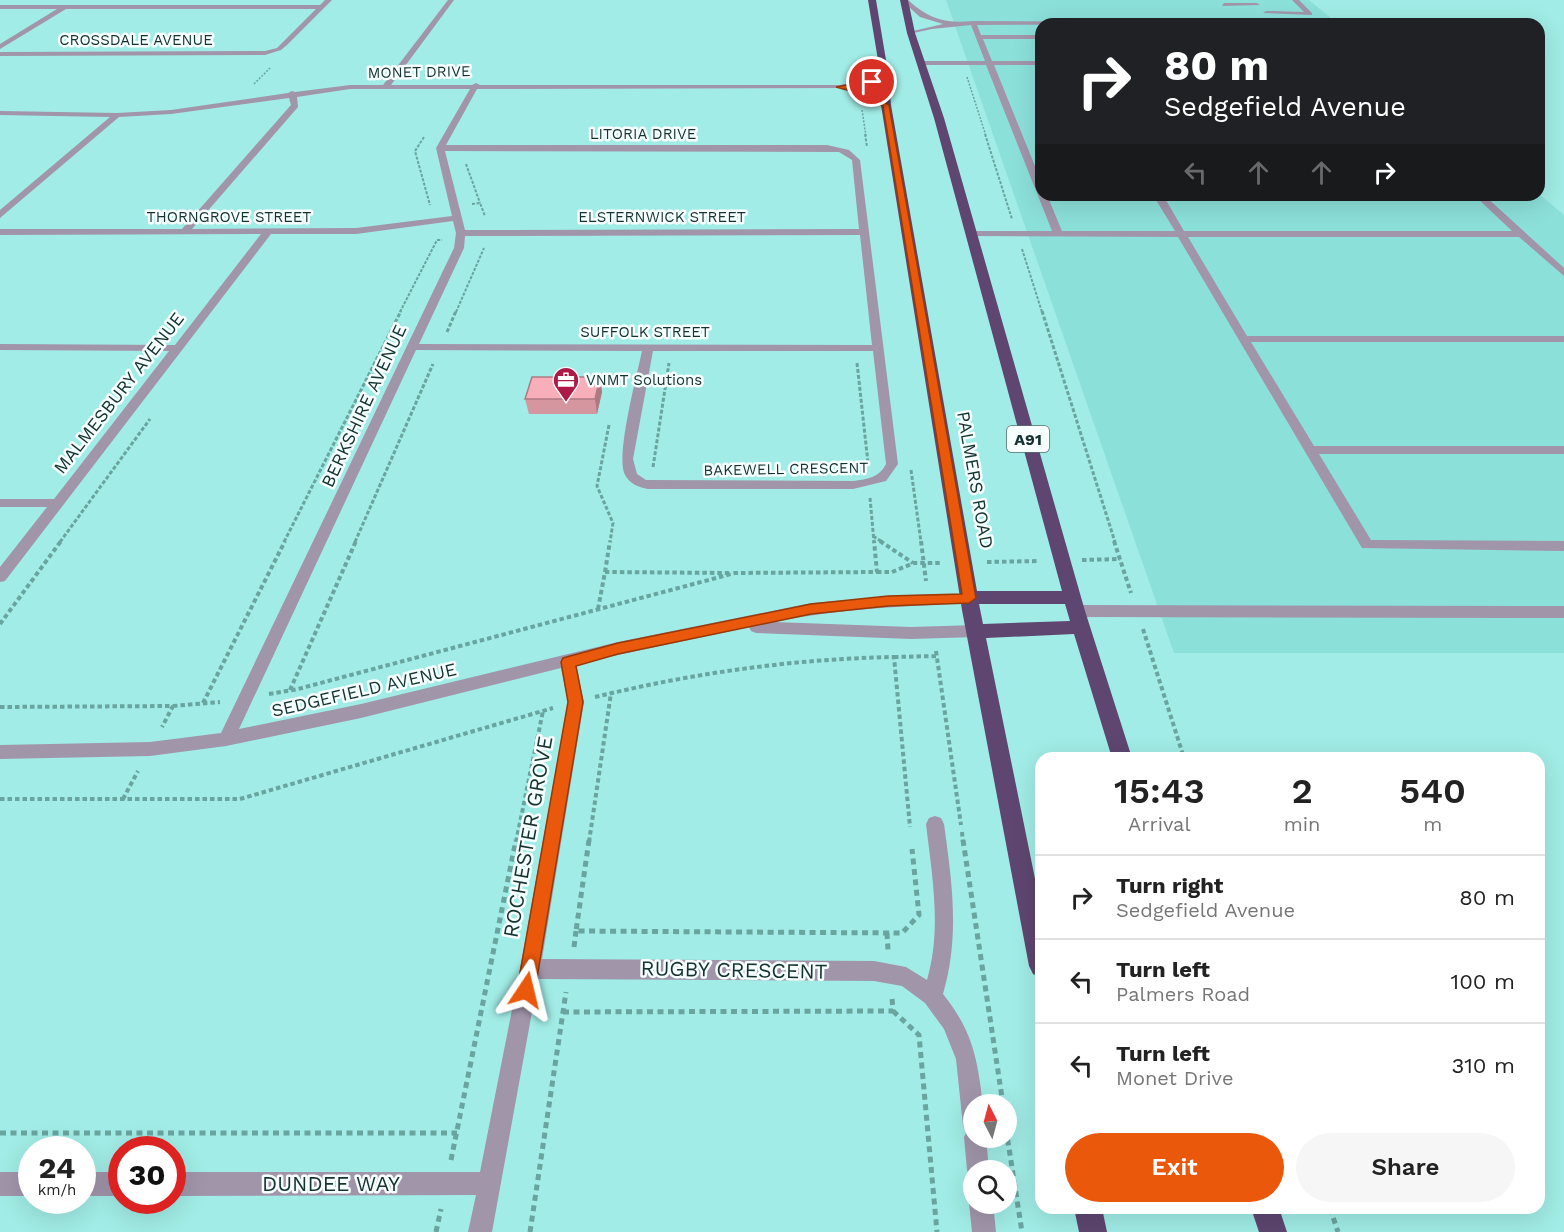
<!DOCTYPE html>
<html lang="en">
<head>
<meta charset="utf-8">
<style>
	:root { --surface:#fff; --page:#f6f6f6; --text:#222; --muted:#767676; --line:#e0e0e0; --accent:#ea580c }
	body { margin:0; font-family:"Work Sans",sans-serif; background:var(--page); color:var(--text); height:100vh; display:flex; flex-direction:column; font-size:22px; white-space:nowrap }
	* { box-sizing:border-box; margin:0 }
	p { font-size:20px; color:var(--muted) }
	.icon { flex:none; width:33px; height:33px; fill:none; stroke:currentColor; stroke-width:2; stroke-linecap:round; stroke-linejoin:round }
	.map { position:relative; flex:1; overflow:hidden }
	.side { position:absolute; left:1035px; top:752px; width:510px; height:462px; display:flex; flex-direction:column; background:var(--surface); border-radius:18px; box-shadow:0 6px 24px #0002 }
	.side>* { flex:none }
	.top-card { position:absolute; left:1035px; top:18px; width:510px; height:183px; border-radius:18px; box-shadow:0 6px 24px #0002; background:#202124; color:#fff; overflow:hidden }
	.needle { width:39px; rotate:354deg }
	.fabs { position:absolute; left:963px; top:1094px; display:grid; gap:12px }
	.fabs a { display:grid; place-items:center; width:54px; height:54px; border-radius:50%; background:var(--surface); box-shadow:0 6px 24px #0002; font-size:30px }
	.speed { position:absolute; left:18px; top:1136px; display:flex; gap:12px; font-size:30px; font-weight:700; text-align:center }
	.speed>* { display:grid; place-content:center; width:78px; height:78px; border-radius:50%; background:var(--surface); box-shadow:0 6px 24px #0002; line-height:1 }
	.speed small { font-size:15px; font-weight:400 }
	.speed .limit { border:9px solid #d22; background:#fff; color:#111 }
	.pin { position:absolute; display:grid; place-items:center; width:51px; height:51px; color:#fff; margin:-26px; border:3px solid #fff; border-radius:50%; box-shadow:0 2px 6px #0007 }
	.me { position:absolute; width:66px; margin:-33px; rotate:10deg; stroke-linejoin:round; filter:drop-shadow(0 0 4px #0008) }
	.turn { display:flex; align-items:center; gap:21px; height:126px; padding:0 30px; font-size:27px }
	.turn .icon { width:78px; height:78px; stroke-width:2.5 }
	.turn b { display:block; font-size:42px; line-height:51px }
	.lanes { display:flex; align-items:center; height:57px; padding:0 30px; background:#0003; justify-content:center; gap:30px; direction:ltr }
	.lanes .off { opacity:.35 }
	.eta { display:flex; justify-content:space-evenly; align-items:center; height:102px; text-align:center }
	.eta b { font-size:36px; font-weight:600; line-height:42px }
	.primary-button { display:flex; gap:12px; margin-top:auto; padding:12px 30px }
	.primary-button a { flex:1; height:69px; border-radius:36px; background:var(--accent); color:#fff; font-size:24px; font-weight:600; line-height:69px; text-align:center }
	.primary-button a+a { background:var(--page); color:var(--text) }
	ul { padding:0; list-style:none }
	li { display:flex; align-items:center; gap:18px; height:84px; padding:0 30px; border-top:2px solid var(--line) }
	li div { flex:1 }
	li b { display:block; font-size:22px }
	li em { font-style:normal }
	.map>svg:first-child { display:block }
	.built { fill:#8ce0da }
	.lines { fill:none; stroke-linecap:round; stroke-linejoin:round }
	.path-far4 { stroke:#6aa49f; stroke-width:1.5; stroke-dasharray:2 1.5; stroke-linecap:butt }
	.path-far3 { stroke:#6aa49f; stroke-width:2; stroke-dasharray:3 1.5; stroke-linecap:butt }
	.path-far2 { stroke:#6aa49f; stroke-width:3; stroke-dasharray:4 2; stroke-linecap:butt }
	.path-far1 { stroke:#6aa49f; stroke-width:4; stroke-dasharray:4.5 3; stroke-linecap:butt }
	.path { stroke:#6aa49f; stroke-width:5; stroke-dasharray:6 4.5; stroke-linecap:butt }
	.minor { fill:#a195aa; fill-rule:evenodd }
	.highway { fill:#5e4670; fill-rule:evenodd }
	.wall { fill:#d696a0 }
	.shaded-wall { fill:#ae7a82 }
	.building { fill:#f9afba; stroke:#ae7a82; stroke-width:1.5 }
	.route { fill:#ea580c; stroke:#983908; stroke-width:1.5 }
	.labels { text-anchor:middle; stroke-width:5; stroke-linejoin:round; paint-order:stroke }
	.far-street-label { font-size:15px; fill:#133230; stroke:#f7fefe }
	.far-poi-label { font-size:15px; fill:#133230; stroke:#f7fefe; text-anchor:start }
	.shield { fill:#f7fefe; stroke:#576f6e; stroke-width:1.5 }
	.shield-label { font-size:16px; font-weight:bold; fill:#133230 }
	.street-label { font-size:18px; fill:#133230; stroke:#f7fefe }
	.near-street-label { font-size:21px; fill:#133230; stroke:#f7fefe }
</style>
</head>
<body>
<div class="map">
<svg width="1564" height="1232" viewBox="0 0 1564 1232">
	<rect width="100%" height="100%" fill="#a1ece6"/>
	<path class="built" d="M946 0H1309L1338 24H1041V195L1539 194 1564 215V653H1174Z"/>
	<g class="lines">
		<path class="path-far4" d="M967 77 986 136
			M254 84 270 68
			M862 110 866 136"/>
		<path class="path-far3" d="M865 134 867 147
			M985 134 1012 219
			M424 137 415 151 430 205
			M466 164 480 203
			M472 204 480 203 485 216
			M1022 249 1042 312
			M400 312 437 240H442
			M456 312 484 248"/>
		<path class="path-far2" d="M1042 311 1115 542
			M447 332 456 311
			M857 363 868 463
			M609 425 597 486 613 523 610 542
			M653 467 669 363
			M911 470 921 542
			M870 498 874 542
			M873 536 882 542
			M60 542 150 419
			M284 542 401 311
			M355 542 433 364"/>
		<path class="path-far1" d="M880 541 913 563
			M921 541 926 581
			M1114 541 1131 593
			M1082 560 1120 559
			M987 562 1039 561
			M605 572 610 541
			M877 572H892L914 563H940
			M598 609 605 572 729 573
			M0 624 61 541
			M1143 629 1184 758
			M936 651 961 825
			M894 657 937 656
			M290 690 356 541
			M269 694 298 689 735 573 877 572 874 541
			M595 697C694 673 792 659 894 657L910 827
			M203 703 285 541
			M173 706 220 702
			M0 707 173 706 162 727
			M0 799H240L553 708
			M123 799 138 771
			M962 832 963 842
			M516 842 543 711
			M589 842 611 693"/>
		<path class="path" d="M589 840 576 931 902 933 919 915 912 849
			M963 840 1003 1104
			M887 933 888 950
			M574 947 576 931
			M893 1011 919 1035 937 1232
			M563 1012 893 1011 892 997
			M1006 1129 1022 1232
			M0 1133H457
			M451 1160 516 840
			M1330 1208 1338 1232
			M436 1232 441 1209
			M530 1232 566 992"/>
		<path class="minor" d="M325 0H332L287 45 281 50 265 55 0 56V52L265 51 277 48 316 9H66L0 49V44L57 9H0V5H320Z
			M448 0H454L391 85H472L476 83 480 85H839C853 83 873 84 881 70H887L884 79 875 84 853 87 870 91 889 103 890 105 886 107 864 95 845 88 477 89 446 145H827L849 150 860 160 898 464 886 481 853 489H648C638 487 630 484 625 475 615 457 637 375 642 351L416 350 239 729 361 704 618 642 811 603 910 595 974 594 976 598 974 602 969 603C904 606 838 609 774 622L911 627 976 625 981 627 984 631 981 635 976 637 911 639 756 633 751 631 749 627 576 664 584 702 542 959 874 961 906 967 927 980C942 929 932 875 926 824L929 818 935 816 941 818 944 824C952 882 960 936 943 994 973 1032 977 1057 983 1104H974V1137H986L989 1170H974V1180L970 1178 967 1170 964 1137 966 1133 963 1126 956 1059 944 1029 925 1003 902 986 874 981 538 979 492 1232H468L476 1195 172 1196V1172H480L520 969 568 702 561 668 361 718 226 746 150 756 0 759V745L150 742 221 733 454 248 456 233 453 221 356 234H271L5 581 0 582V567L47 507H0V499H54L169 351 0 350V344L175 345 261 234 0 235V229H182L291 105 289 98 171 114 119 117 0 218V210L110 117 0 115V111L117 113 171 110 288 93 292 91 295 92 350 85H383ZM350 89H470L436 148 452 216 356 228 192 229 298 107 297 97ZM445 151 839 152 852 160 859 229 465 230ZM860 235 872 345 419 344 464 248 465 236ZM653 351H873L886 464C879 478 867 479 853 481L646 480 637 474 633 459Z
			M901 0H908C929 19 945 24 973 21L1278 22 1279 24 977 25 981 35H1041V39H983L992 61H1041V65H994L1041 181V195H1047L1062 231H1175L1153 195H1163L1184 231H1512L1474 195H1484L1564 268V276L1519 237H1188L1247 336H1564V342H1251L1314 446H1564V454H1319L1371 540 1564 541V551L1362 548 1178 237 968 236 966 234 971 231H1052L986 65H922L918 63 922 61H985L971 25 932 29 909 34V32L943 24 920 17Z
			M1292 0H1299L1312 13V15L1263 13 1266 11 1304 12Z
			M1224 3H1257L1260 5 1222 6Z
			M1076 605 1564 606V618L1076 617 1071 615 1069 611 1071 607Z
			M0 1172H32V1196H0Z
			M82 1172H122V1196H82Z
			M973 1195 974 1203H993L996 1232H972L969 1203Z"/>
		<path class="highway" d="M868 0H876L888 72 891 105 977 591H1062L934 118 907 33 900 0H908L915 33 944 118 1085 611 1132 758H1112L1074 634 986 638 1041 908V978L1033 974 1029 966 962 610 881 105 880 72ZM979 604H1065L1070 621 983 624Z
			M1074 1208H1102L1107 1232H1079Z
			M1251 1208H1279L1287 1232H1259Z"/>
	</g>
	<path class="wall" d="M600 377 602 392 597 414H529L525 399Z"/>
	<path class="shaded-wall" d="M600 377 602 392 597 414 595 399Z"/>
	<path class="building" d="M532 377H600L595 399H525Z"/>
	<path class="route" d="M872 80 875 83 850 87 869 92 889 105 976 598 969 603 888 606 811 614 618 654 576 666 583 702 535 990 532 997 526 999 519 997 517 990 568 702 561 662 563 658 618 643 811 604 888 596 962 594 883 106 865 95 836 87Z"/>
	<defs>
		<g id="office-pin" transform="scale(1.35)"><path d="M0 17L-7.5 6A9.5 9.5 0 1 1 7.5 6Z" fill="#ad1a48" stroke="#f7fefe"/><path d="M-6-3h4V-5.5h4V-3h4V5H-6ZM-1-4.5V-3h2v-1.5ZM-6 0V1H6V0Z" fill="#fff"/></g>
	</defs>
	<g fill-rule="evenodd">
		<use href="#office-pin" x="566" y="380"/>
	</g>
	<g class="labels">
		<g class="far-street-label">
			<text x="136" y="45">CROSSDALE AVENUE</text>
			<text transform="translate(419 72) rotate(-1)" y="5">MONET DRIVE</text>
			<text x="643" y="139">LITORIA DRIVE</text>
			<text x="229" y="222">THORNGROVE STREET</text>
			<text x="662" y="222">ELSTERNWICK STREET</text>
			<text x="645" y="337">SUFFOLK STREET</text>
			<text transform="translate(786 469) rotate(-1)" y="5">BAKEWELL CRESCENT</text>
		</g>
		<g class="far-poi-label">
			<text x="586" y="385">VNMT Solutions</text>
		</g>
		<rect class="shield" x="1007" y="426" width="42" height="26" rx="4.5"/>
		<g class="shield-label">
			<text x="1028" y="445">A91</text>
		</g>
		<g class="street-label">
			<text transform="translate(119 393) rotate(-52)" y="6">MALMESBURY AVENUE</text>
			<text transform="translate(364 406) rotate(-65)" y="6">BERKSHIRE AVENUE</text>
			<text transform="translate(975 480) rotate(80)" y="6">PALMERS ROAD</text>
			<text transform="translate(364 690) rotate(-13)" y="6">SEDGEFIELD AVENUE</text>
		</g>
		<g class="near-street-label">
			<text transform="translate(528 837) rotate(-80)" y="7">ROCHESTER GROVE</text>
			<text transform="translate(734 970) rotate(1)" y="7">RUGBY CRESCENT</text>
			<text x="331" y="1191">DUNDEE WAY</text>
		</g>
	</g>
</svg>
<div class="fabs">
<a><svg class="needle" viewBox="-14 -14 28 28"><path d="M0-13l5 13h-10z" fill="#e53935"/><path d="M0 13l5-13h-10z" fill="#767676"/></svg></a>
<a><svg class="icon" aria-label="search" viewBox="0 0 24 24"><circle cx="10" cy="10" r="6"/><path d="M15 15l6 6"/></svg></a>
</div>
<div class="speed"><div>24<small>km/h</small></div><div class="limit">30</div></div>
<div class="pin" style="left:872px;top:82px;background:#d93025"><svg class="icon" aria-label="arrive" viewBox="0 0 24 24"><path d="M6 21V4h12l-3 4 3 4H6"/></svg></div>
<svg class="me" style="left:526px;top:990px" viewBox="-20 -20 40 40"><path d="M0-17L14 15 0 8-14 15z" fill="#ea580c" stroke="#fff" stroke-width="4"/></svg>
<div class="top-card">
<div class="turn"><svg class="icon" aria-label="right" viewBox="0 0 24 24"><path d="M7 20v-9h11M14 6l5 5-5 5"/></svg><div><b>80 m</b>Sedgefield Avenue</div></div>
<div class="lanes"><svg class="icon off" aria-label="left" viewBox="0 0 24 24"><path d="M17 20v-9H6M10 6l-5 5 5 5"/></svg><svg class="icon off" aria-label="ahead" viewBox="0 0 24 24"><path d="M12 20V5M6 11l6-6 6 6"/></svg><svg class="icon off" aria-label="ahead" viewBox="0 0 24 24"><path d="M12 20V5M6 11l6-6 6 6"/></svg><svg class="icon" aria-label="right" viewBox="0 0 24 24"><path d="M7 20v-9h11M14 6l5 5-5 5"/></svg></div>
</div>
<section class="side">
<div class="eta">
<div><b>15:43</b><p>Arrival</p></div>
<div><b>2</b><p>min</p></div>
<div><b>540</b><p>m</p></div>
</div>
<ul>
<li><svg class="icon" aria-label="right" viewBox="0 0 24 24"><path d="M7 20v-9h11M14 6l5 5-5 5"/></svg><div><b>Turn right</b><p>Sedgefield Avenue</p></div><em>80 m</em></li>
<li><svg class="icon" aria-label="left" viewBox="0 0 24 24"><path d="M17 20v-9H6M10 6l-5 5 5 5"/></svg><div><b>Turn left</b><p>Palmers Road</p></div><em>100 m</em></li>
<li><svg class="icon" aria-label="left" viewBox="0 0 24 24"><path d="M17 20v-9H6M10 6l-5 5 5 5"/></svg><div><b>Turn left</b><p>Monet Drive</p></div><em>310 m</em></li>
</ul>
<div class="primary-button"><a>Exit</a><a>Share</a></div>
</section>
</div>
</body>
</html>
